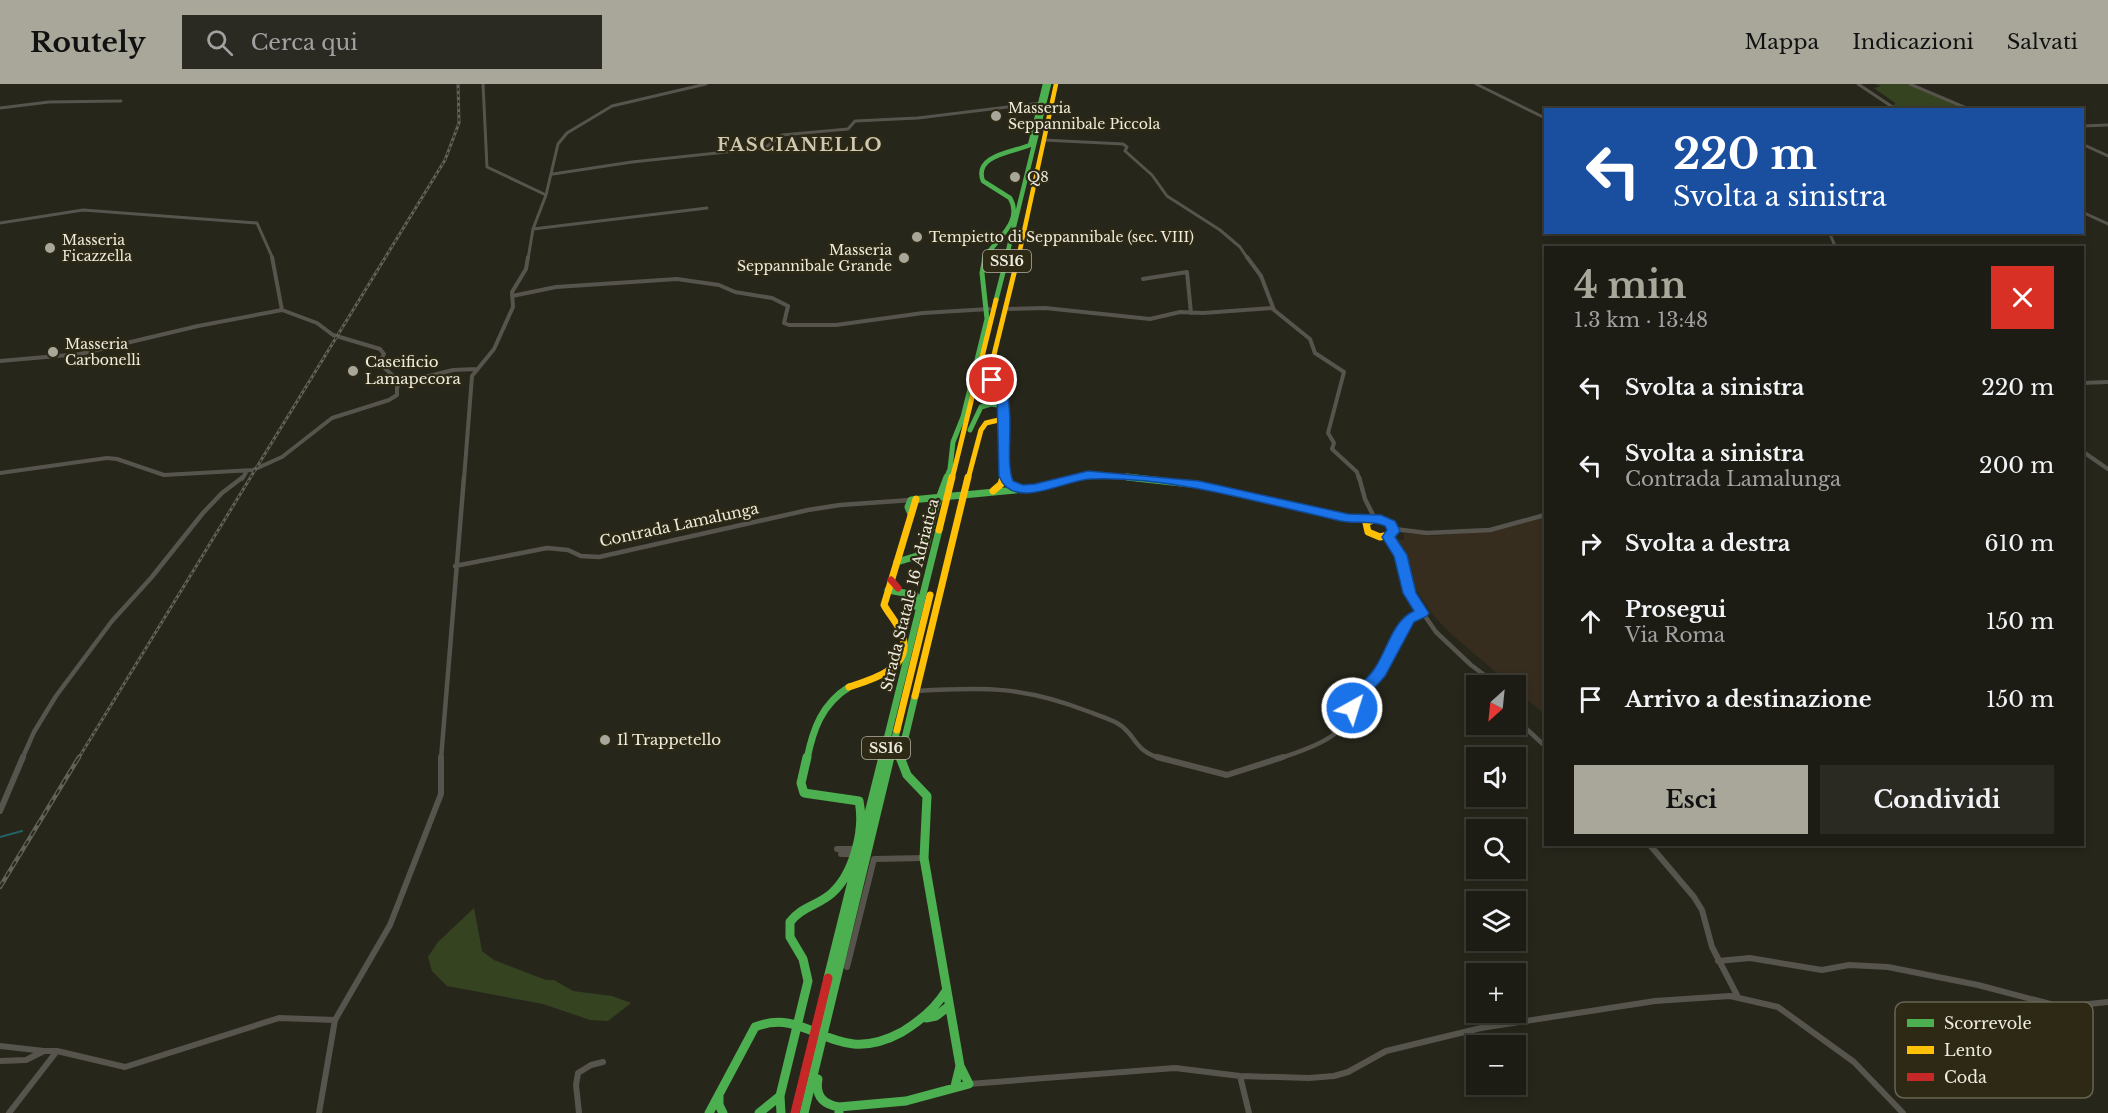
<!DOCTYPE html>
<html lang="it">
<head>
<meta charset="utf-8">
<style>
	:root { --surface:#1d1c14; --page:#2a2922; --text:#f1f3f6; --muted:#a0a1a0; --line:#3b3a34; --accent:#a8a79a }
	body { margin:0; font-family:"Libre Baskerville",serif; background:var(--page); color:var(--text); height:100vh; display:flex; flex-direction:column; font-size:22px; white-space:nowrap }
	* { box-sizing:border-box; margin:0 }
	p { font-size:20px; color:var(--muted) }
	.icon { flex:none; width:33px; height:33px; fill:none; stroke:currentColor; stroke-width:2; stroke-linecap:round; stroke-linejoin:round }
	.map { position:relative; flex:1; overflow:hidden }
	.details { position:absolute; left:1544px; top:162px; width:540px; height:600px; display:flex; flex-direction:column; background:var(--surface); border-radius:0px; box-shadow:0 3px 9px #0003,0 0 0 2px var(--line) }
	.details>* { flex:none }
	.hud { position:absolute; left:1544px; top:24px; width:540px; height:126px; border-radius:0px; box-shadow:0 3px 9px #0003,0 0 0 2px var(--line); background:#1a4fa0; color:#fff; overflow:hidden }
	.needle { width:39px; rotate:207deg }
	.buttons { position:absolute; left:1466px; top:591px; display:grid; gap:12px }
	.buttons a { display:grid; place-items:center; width:60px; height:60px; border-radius:0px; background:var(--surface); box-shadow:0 3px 9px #0003,0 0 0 2px var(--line); font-size:30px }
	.pin { position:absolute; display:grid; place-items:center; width:51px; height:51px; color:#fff; margin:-26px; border:3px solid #fff; border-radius:50%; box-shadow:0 2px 6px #0007 }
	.me { position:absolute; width:66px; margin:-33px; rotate:39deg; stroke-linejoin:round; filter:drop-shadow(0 0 4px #0008) }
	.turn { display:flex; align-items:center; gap:21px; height:126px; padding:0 30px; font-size:27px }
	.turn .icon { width:78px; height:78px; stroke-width:2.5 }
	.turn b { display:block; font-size:42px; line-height:51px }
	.round { display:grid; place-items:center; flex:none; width:63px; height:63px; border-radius:0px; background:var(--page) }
	.overview { display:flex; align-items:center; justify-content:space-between; height:102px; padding:0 30px }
	h1 { font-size:36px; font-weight:800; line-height:45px; color:var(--accent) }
	.action { display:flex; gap:12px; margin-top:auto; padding:12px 30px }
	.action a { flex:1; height:69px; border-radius:0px; background:var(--accent); color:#111; font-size:24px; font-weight:800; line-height:69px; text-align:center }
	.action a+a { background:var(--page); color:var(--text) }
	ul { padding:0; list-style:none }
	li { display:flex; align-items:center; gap:18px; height:78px; padding:0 30px }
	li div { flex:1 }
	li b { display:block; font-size:22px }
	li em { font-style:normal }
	header { display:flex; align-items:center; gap:36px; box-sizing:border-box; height:84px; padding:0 30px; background:var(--accent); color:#111 }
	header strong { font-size:28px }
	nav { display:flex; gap:33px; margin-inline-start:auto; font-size:21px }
	.search { width:420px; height:54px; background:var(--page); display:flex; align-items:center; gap:15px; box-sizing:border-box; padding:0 21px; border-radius:0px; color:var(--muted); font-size:22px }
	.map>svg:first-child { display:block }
	.medical { fill:#372d1e }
	.green { fill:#354321 }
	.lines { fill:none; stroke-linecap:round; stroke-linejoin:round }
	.stream { stroke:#236167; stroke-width:2 }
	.street-far3 { stroke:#56544c; stroke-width:3 }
	.street-far2 { stroke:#56544c; stroke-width:4 }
	.street-far1 { stroke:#56544c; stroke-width:4.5 }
	.street { stroke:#56544c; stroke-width:6 }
	.fast-far3 { stroke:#4caf50; stroke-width:4.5 }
	.fast-far2 { stroke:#4caf50; stroke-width:5 }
	.fast-far1 { stroke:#4caf50; stroke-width:7 }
	.fast { stroke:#4caf50; stroke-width:9 }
	.slow-far2 { stroke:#ffc107; stroke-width:4.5 }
	.slow-far1 { stroke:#ffc107; stroke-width:5 }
	.slow { stroke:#ffc107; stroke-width:7 }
	.jam-far1 { stroke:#c62828; stroke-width:7 }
	.jam { stroke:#c62828; stroke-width:9 }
	.rail-far1-casing { stroke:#626259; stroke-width:3 }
	.rail-casing { stroke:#626259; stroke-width:4.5 }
	.rail-far1 { stroke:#2d2915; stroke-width:1.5; stroke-dasharray:3; stroke-linecap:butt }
	.rail { stroke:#2d2915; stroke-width:2; stroke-dasharray:6; stroke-linecap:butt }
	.route { fill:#1a73e8; stroke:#114b97; stroke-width:1.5 }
	.poi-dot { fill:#a8a79a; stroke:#2d2915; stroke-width:2 }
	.labels { text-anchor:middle; stroke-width:4.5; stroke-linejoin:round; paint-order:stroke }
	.far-poi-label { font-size:14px; fill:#eeecdf; stroke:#2d2915; text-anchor:start }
	.shield { fill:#2d2915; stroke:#b4b2a2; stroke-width:1.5 }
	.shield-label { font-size:14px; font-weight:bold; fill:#eeecdf }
	.poi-label { font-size:15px; fill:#eeecdf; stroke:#2d2915; text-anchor:start }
	.street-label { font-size:15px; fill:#eeecdf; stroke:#2d2915 }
	.far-district-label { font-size:18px; font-weight:bold; letter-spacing:1.5px; fill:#cec9b0; stroke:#2d2915 }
	.key { fill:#2d2915; stroke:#676452; stroke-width:1.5 }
	.key-label { font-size:16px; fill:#eeecdf }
</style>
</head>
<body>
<header>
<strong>Routely</strong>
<div class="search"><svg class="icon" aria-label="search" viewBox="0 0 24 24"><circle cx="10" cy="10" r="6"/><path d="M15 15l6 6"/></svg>Cerca qui</div>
<nav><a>Mappa</a><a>Indicazioni</a><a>Salvati</a></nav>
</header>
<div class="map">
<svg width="2108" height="1029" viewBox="0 0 2108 1029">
	<rect width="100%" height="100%" fill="#27261b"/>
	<path class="medical" d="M1545 433V631L1515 605V602L1511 601 1450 549 1432 530 1414 502 1393 455 1404 456V449L1430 452 1496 447Z"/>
	<path class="green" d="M1875 0H1909L1970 25H1905L1893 22 1895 19 1874 4 1881 2Z
		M474 824 482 867 494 876 546 896H554L573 907 612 912 631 919 608 937 590 936 543 920 447 902 432 887 428 873 438 858Z"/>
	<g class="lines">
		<path class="stream" d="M0 753 22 747"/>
		<path class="street-far3" d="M483 0 487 83 546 111 533 145 528 175
			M1476 0 1545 34
			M1858 0 1897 26
			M1910 0 1971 26
			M0 24 49 18 121 17
			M2082 42 2108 41
			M1044 56 1123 60 1127 63 1125 67 1152 91 1167 112 1220 146 1240 163 1248 175
			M2082 60 2108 72
			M553 90 632 78 765 64 782 51 848 45 855 37 918 34 1041 19
			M546 111 558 60 567 49 612 22 706 0
			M2082 128 2108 140
			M0 139 83 126 257 139 273 175
			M533 145 707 124
			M1829 148 1836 164"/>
		<path class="street-far2" d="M272 173 282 226
			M1247 173 1261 192 1274 226 1310 255 1315 269 1344 288 1328 349 1334 359 1332 365 1357 388 1359 395
			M1143 195 1187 188 1191 229
			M512 212 556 203 677 195 719 201 735 208 772 214 788 222 784 239 789 241H836L923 229 989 225
			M1005 225 1045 224 1150 235 1180 228 1203 229 1273 224
			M0 277 80 270 198 242 282 226 317 239 333 251 380 265 384 270 379 279 401 299
			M2082 299 2108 298
			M2082 367 2108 385
			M0 389 107 374 117 375 164 391 253 386 282 373 332 334 389 316 397 311V303L401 299 453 286 477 285
			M242 395 247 387
			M464 395 472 292 494 265 513 223 512 208 526 185 528 173"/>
		<path class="street-far1" d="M1359 393 1365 415 1375 435
			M1394 445 1427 449 1490 446 1545 431
			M1388 452 1400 471 1409 509 1436 548 1471 581 1499 602
			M455 482 547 464 568 466 581 472 599 473 808 426 840 421 911 416
			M916 607C983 603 1023 602 1087 627 1097 631 1108 634 1117 639 1137 650 1132 667 1163 675
			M1515 619 1519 625 1520 639 1545 662
			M22 675 34 648 56 612 112 537 151 494 203 429 222 409 243 393
			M441 675 464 393
			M1278 675C1304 666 1352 653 1352 619 1362 610 1371 602 1378 591 1392 569 1398 541 1422 529"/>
		<path class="street" d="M1157 673 1227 691 1283 673
			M0 727 23 673
			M1649 760 1694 813 1702 826 1712 863 1738 913
			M837 765H852
			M841 770H851
			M1718 877 1750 874 1822 886 1849 881 1888 883 1978 901 2054 921 2070 922 2108 918
			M847 883 874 775 924 774
			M0 962 44 967
			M0 977 26 976 44 967H57L125 983 279 934 335 936 390 841 441 710V673
			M1240 992 1249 1029
			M969 1000 1175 984 1240 992 1309 994 1334 992 1348 988 1386 967 1481 944 1655 917 1730 912 1778 923 1854 978 1903 1029
			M9 1029 57 967
			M319 1029 335 936
			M579 1029 576 1001 578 989 591 981 603 978"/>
		<path class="fast-far3" d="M984 175C995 156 1024 138 1010 114L983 97C973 71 1014 68 1030 61L1045 0
			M1006 175 1049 0"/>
		<path class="fast-far2" d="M996 216 1007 173
			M970 346 981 323 991 320 1003 322
			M946 395 950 385 953 358 963 333 987 235 982 189 985 173
			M1070 395 1103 391 1141 395"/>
		<path class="fast-far1" d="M1127 393 1199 401 1348 434 1371 436
			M911 430 908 423 911 416 1035 404 1079 393
			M897 478 917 472 926 463 935 425 947 393
			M888 506 915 511 919 516 917 523
			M807 675C813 645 822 620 849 603
			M882 675 939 446
			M890 675 897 646
			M900 675 915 612"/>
		<path class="fast" d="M828 894 883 673
			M926 934 936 932 949 922
			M818 995C815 1012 823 1020 839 1023
			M955 1002 960 982
			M719 1011V1021L723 1029
			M709 1029 755 943C811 921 832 986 902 948 920 937 935 925 946 907
			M759 1029 780 1012
			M781 1029 780 1012 808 897 803 875 790 853V838C801 823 819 821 832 809 854 789 865 745 859 717L804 709 801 699 807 673
			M804 1029 890 673
			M839 1029V1023L906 1017 969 1000 960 982 924 774 927 712 907 691 900 673"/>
		<path class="slow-far2" d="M1018 175 1056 0"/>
		<path class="slow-far1" d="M982 297 983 316 991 318
			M952 395 996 216
			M968 395 981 346 986 339 1003 335
			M1002 395 1005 385 1002 310 989 291 1018 173"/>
		<path class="slow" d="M993 407 1001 400 1003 393
			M1375 435 1391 440 1394 445 1392 450 1380 453 1368 448 1366 439Z
			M939 446 952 393
			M849 603C871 596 911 585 903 554 900 542 890 532 884 521L916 415
			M915 612 968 393
			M897 646 930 511"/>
		<path class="jam-far1" d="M891 496 898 504"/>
		<path class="jam" d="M795 1029 828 894"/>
		<g class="rail-far1-casing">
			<path id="rail-far1" d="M78 675 445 76 459 39 458 0"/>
		</g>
		<g class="rail-casing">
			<path id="rail" d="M0 803 79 673"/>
		</g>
		<use href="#rail-far1" class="rail-far1"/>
		<use href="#rail" class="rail"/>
	</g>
	<path class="route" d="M992 293C1023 304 1002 371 1013 397L1023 401 1035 400 1088 387 1199 397 1348 430 1381 431 1395 437 1400 447 1395 453 1407 471 1416 509 1429 529 1427 532 1414 538 1385 592 1359 621 1357 628H1347L1344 619C1351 606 1367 597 1375 584 1387 566 1393 536 1414 527L1403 509 1394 472 1382 453 1387 446 1385 442C1372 436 1355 440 1341 437 1260 419 1173 392 1090 395 1064 396 1013 428 999 392L997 310 986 296Z"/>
	<g class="poi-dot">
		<circle cx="996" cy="32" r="6"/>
		<circle cx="1015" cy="93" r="6"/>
		<circle cx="917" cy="153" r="6"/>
		<circle cx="50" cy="164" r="6"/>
		<circle cx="904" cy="174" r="6"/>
		<circle cx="53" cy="268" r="6"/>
		<circle cx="353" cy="287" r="6"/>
		<circle cx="605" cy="656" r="6"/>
	</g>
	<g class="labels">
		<g class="far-poi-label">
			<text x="1008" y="29">Masseria<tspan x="1008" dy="16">Seppannibale Piccola</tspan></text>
			<text x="1027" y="98">Q8</text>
			<text x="929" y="158">Tempietto di Seppannibale (sec. VIII)</text>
			<text x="62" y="161">Masseria<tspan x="62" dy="16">Ficazzella</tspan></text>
			<text x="892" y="171" text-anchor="end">Masseria<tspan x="892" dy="16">Seppannibale Grande</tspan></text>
			<text x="65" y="265">Masseria<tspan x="65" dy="16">Carbonelli</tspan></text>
		</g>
		<g class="shield">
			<rect x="983" y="166" width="48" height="22" rx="4.5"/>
			<rect x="862" y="653" width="48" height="22" rx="4.5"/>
		</g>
		<g class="shield-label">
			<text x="1007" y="182">SS16</text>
			<text x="886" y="669">SS16</text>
		</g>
		<g class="poi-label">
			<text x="365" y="283">Caseificio<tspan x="365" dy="17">Lamapecora</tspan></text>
			<text x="617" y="661">Il Trappetello</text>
		</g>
		<g class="street-label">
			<text transform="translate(679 441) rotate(-12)" y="5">Contrada Lamalunga</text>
			<text transform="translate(910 511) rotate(-76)" y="5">Strada Statale 16 Adriatica</text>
		</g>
		<g class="far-district-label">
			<text x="800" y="67">FASCIANELLO</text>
		</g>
	</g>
	<rect x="1895" y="918" width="198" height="96" rx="9" class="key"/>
	<rect x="1907" y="935" width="27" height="8" fill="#4caf50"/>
	<rect x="1907" y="962" width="27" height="8" fill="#ffc107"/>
	<rect x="1907" y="989" width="27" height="8" fill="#c62828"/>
	<g class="key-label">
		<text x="1944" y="945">Scorrevole</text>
		<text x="1944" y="972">Lento</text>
		<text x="1944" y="999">Coda</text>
	</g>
</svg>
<div class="buttons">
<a><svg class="needle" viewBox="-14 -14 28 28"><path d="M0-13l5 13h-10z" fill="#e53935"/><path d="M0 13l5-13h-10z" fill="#a0a1a0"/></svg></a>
<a><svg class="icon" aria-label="sound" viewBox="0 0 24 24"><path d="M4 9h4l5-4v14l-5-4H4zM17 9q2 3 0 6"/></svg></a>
<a><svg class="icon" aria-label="search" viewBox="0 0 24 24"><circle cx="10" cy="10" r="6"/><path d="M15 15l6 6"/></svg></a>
<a><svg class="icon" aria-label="layers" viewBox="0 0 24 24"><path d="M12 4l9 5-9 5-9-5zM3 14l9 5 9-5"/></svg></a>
<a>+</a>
<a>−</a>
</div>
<div class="pin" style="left:992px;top:296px;background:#d93025"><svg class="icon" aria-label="arrive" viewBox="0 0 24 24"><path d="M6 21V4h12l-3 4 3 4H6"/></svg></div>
<svg class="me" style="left:1352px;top:624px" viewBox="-20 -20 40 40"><circle r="17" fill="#1a73e8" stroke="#fff" stroke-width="3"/><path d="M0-11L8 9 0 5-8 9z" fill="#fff"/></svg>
<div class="hud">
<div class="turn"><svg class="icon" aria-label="left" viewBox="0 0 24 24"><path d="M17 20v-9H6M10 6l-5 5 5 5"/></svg><div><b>220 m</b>Svolta a sinistra</div></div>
</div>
<section class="details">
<div class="overview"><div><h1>4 min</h1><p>1.3 km · 13:48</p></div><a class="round" style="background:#d93025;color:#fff"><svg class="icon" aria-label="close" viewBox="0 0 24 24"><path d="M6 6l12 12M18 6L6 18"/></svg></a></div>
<ul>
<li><svg class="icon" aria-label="left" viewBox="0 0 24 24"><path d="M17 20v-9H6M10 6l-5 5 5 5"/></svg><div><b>Svolta a sinistra</b></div><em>220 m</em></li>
<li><svg class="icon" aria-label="left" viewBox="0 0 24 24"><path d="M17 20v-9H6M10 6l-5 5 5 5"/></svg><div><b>Svolta a sinistra</b><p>Contrada Lamalunga</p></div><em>200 m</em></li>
<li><svg class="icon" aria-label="right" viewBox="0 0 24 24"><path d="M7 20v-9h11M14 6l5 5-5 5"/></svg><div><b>Svolta a destra</b></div><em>610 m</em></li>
<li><svg class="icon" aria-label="ahead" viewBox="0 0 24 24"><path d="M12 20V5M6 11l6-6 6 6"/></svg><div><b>Prosegui</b><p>Via Roma</p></div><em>150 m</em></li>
<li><svg class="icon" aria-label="arrive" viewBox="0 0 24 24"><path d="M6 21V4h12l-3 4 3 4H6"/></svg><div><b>Arrivo a destinazione</b></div><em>150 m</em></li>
</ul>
<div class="action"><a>Esci</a><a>Condividi</a></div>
</section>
</div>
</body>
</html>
